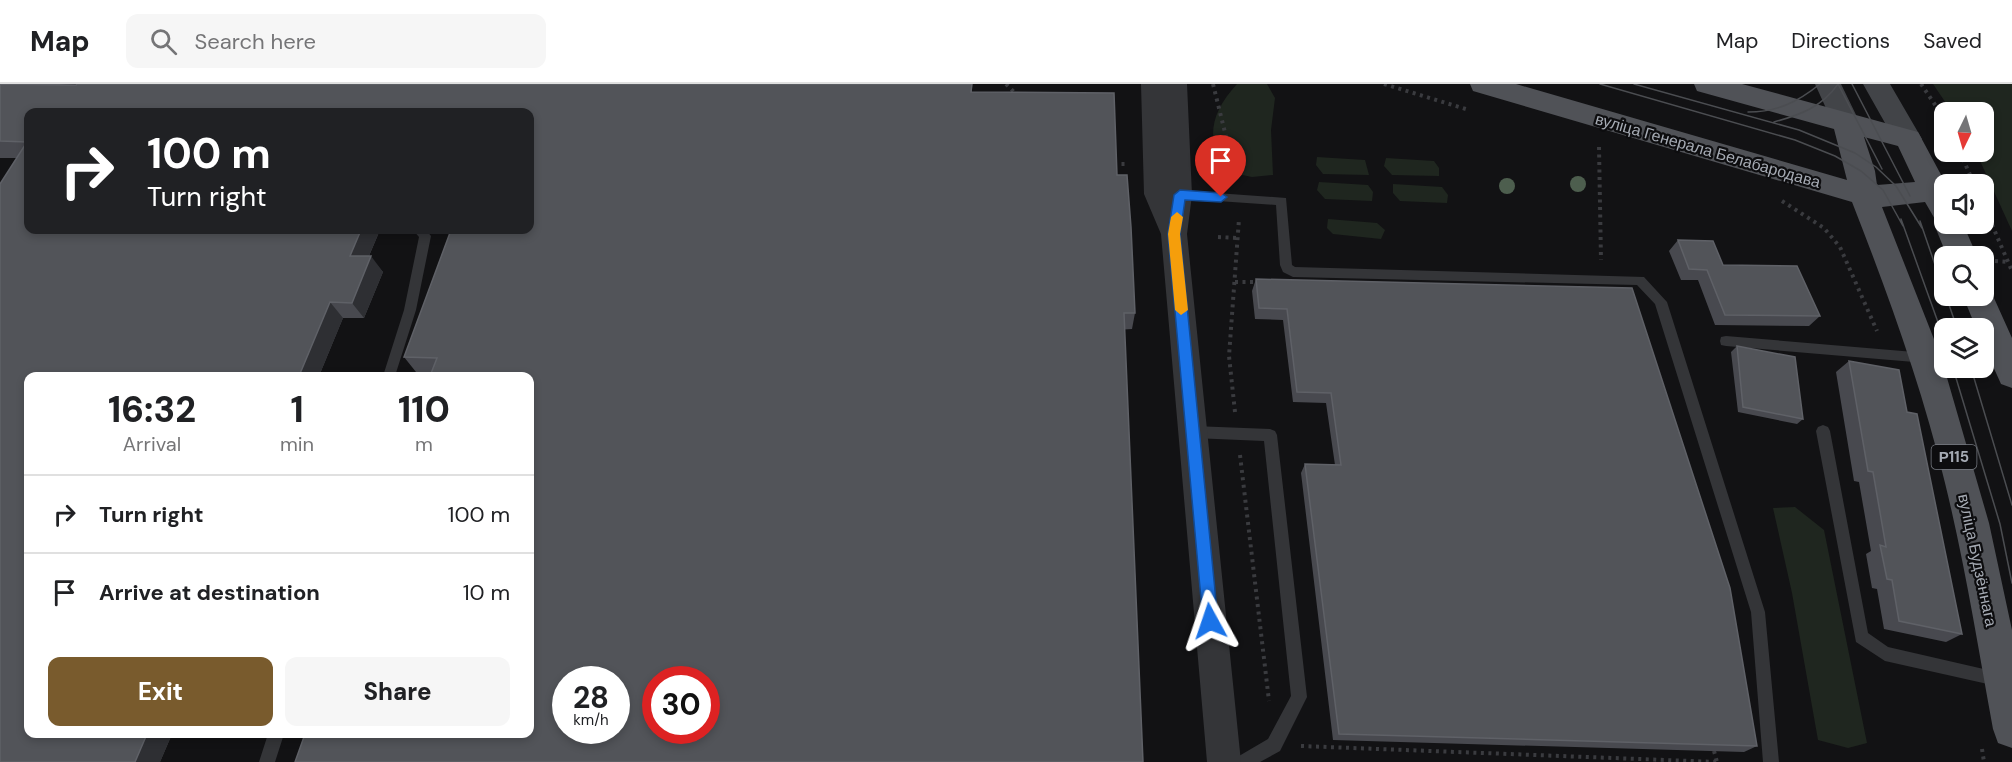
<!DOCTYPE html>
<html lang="en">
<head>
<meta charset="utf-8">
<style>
	:root { --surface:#fff; --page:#f6f6f6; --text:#202124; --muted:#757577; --line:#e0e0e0; --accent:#795b2d }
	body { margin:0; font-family:"DM Sans",sans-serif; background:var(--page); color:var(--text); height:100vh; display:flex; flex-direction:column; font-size:22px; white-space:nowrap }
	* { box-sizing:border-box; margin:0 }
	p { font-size:20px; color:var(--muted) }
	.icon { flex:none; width:33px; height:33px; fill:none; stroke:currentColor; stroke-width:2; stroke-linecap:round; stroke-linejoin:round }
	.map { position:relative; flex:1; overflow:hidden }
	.drawer { position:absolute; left:24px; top:288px; width:510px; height:366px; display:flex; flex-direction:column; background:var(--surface); border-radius:12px; box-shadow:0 3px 9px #0003 }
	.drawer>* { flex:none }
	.banner { position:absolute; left:24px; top:24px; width:510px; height:126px; border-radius:12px; box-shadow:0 3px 9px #0003; background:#202124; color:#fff; overflow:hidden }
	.needle { width:39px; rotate:185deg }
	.tools { position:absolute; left:1934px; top:18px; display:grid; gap:12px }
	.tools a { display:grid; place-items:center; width:60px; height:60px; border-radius:12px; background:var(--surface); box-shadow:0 3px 9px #0003; font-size:30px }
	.speed { position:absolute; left:552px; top:582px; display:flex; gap:12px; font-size:30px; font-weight:700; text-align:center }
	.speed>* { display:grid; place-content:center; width:78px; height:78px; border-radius:50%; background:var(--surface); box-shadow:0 3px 9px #0003; line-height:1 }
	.speed small { font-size:15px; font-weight:400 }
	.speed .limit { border:9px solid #d22; background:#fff; color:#111 }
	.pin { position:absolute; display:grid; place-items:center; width:51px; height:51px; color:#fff; margin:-62px -26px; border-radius:50% 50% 50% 0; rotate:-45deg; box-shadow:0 0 6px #0007 }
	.pin .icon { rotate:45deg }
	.me { position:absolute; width:66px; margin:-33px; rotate:355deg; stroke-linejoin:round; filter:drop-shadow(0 0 4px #0008) }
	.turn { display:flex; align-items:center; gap:21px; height:126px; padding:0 24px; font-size:27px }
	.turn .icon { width:78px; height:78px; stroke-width:2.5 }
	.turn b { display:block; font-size:42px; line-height:51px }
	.eta { display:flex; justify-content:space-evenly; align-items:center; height:102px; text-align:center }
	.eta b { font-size:36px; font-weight:800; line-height:42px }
	.primary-button { display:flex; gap:12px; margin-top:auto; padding:12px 24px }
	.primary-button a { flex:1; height:69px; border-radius:12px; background:var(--accent); color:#fff; font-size:24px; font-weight:800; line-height:69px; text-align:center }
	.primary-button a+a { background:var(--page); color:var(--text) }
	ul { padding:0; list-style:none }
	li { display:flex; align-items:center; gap:18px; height:78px; padding:0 24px; border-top:2px solid var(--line) }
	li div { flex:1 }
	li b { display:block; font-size:22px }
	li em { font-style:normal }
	header { display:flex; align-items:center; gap:36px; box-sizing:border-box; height:84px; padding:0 30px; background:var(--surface); border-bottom:2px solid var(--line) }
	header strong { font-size:28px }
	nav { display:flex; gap:33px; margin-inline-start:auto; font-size:21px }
	.search { width:420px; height:54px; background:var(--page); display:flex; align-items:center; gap:15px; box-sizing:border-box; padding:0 21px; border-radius:12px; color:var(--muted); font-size:22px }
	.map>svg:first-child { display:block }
	.green { fill:#1f261f }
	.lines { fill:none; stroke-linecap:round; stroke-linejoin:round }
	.path { stroke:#3a3b3f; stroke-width:4; stroke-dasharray:3 4.5; stroke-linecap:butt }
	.lane { fill:#343538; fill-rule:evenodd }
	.street { fill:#343538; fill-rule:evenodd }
	.secondary { fill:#424448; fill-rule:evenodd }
	.primary { fill:#505257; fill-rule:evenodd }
	.tram { stroke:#4b4d51; stroke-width:1.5 }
	.tree { fill:#4d5e4e }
	.wall { fill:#48494f }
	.shaded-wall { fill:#2e2f33 }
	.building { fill:#525459; stroke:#5f6167; stroke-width:1.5; fill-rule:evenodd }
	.route { fill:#1a73e8; stroke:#114b97; stroke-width:1.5 }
	.slow { fill:#f59e0b }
	.labels { text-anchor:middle; stroke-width:4.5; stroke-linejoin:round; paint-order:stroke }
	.shield { fill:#0d0d0f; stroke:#777b82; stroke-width:1.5 }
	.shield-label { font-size:15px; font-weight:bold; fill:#a5aab3 }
	.street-label { font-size:16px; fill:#a5aab3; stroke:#0d0d0f }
</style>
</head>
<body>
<header>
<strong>Map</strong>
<div class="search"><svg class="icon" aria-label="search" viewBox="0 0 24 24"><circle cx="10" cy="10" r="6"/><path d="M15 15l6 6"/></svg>Search here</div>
<nav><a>Map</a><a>Directions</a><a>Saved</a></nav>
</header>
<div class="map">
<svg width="2012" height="678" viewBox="0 0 2012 678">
	<rect width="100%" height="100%" fill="#121214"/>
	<path class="green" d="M1237 0H1267L1275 14 1271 46 1273 91 1252 93 1223 87C1206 51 1211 29 1237 0Z
		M1933 0H2012V147L1976 68H1983V28H1952Z
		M1317 73 1365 76 1369 91 1323 90 1316 81Z
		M1386 74 1434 77 1439 84V92L1392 91 1384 82Z
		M1319 98 1368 101 1373 108 1372 117 1325 115 1317 106Z
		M1393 100 1442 103 1448 111 1447 119 1400 117 1393 109Z
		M1328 135 1377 139 1385 146 1381 155 1333 150 1327 144Z
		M1795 423 1824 446 1867 659 1848 664 1818 656 1792 509 1773 424Z"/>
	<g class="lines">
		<path class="path" d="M1006 0 1018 12
			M1213 0 1236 93
			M1384 0 1469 26
			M1921 0 1944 34
			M1599 63 1601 176
			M1960 68 1974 100
			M1114 80H1128
			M1782 117 1824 144 1840 163 1877 247
			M1983 120 2012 187
			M1218 153 1238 154
			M1995 177 2008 178
			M1235 198H1258
			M1235 328 1229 272 1239 135
			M1240 371 1269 617
			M1301 662 1717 678
			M1982 665 1984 678
			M1714 667 1717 678H1720"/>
		<path class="lane" d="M1174 106 1286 114 1292 181 1295 183 1644 193 1667 218 1765 528 1779 678H1763L1751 528 1655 220 1637 201 1293 193 1283 188 1280 181 1276 121 1174 114 1168 110Z
			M413 146H426L431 152 416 226 395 292H383L404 226 419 153Z
			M1726 252 1926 269 1931 270 1933 274 1931 278 1926 279 1726 262 1721 261 1720 257 1721 253Z
			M1823 341 1828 343 1830 347 1868 549 1888 563 2001 589 2006 591 2009 596 2006 601 2001 603 1885 577 1856 558 1816 347 1818 343Z
			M1193 342 1270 345 1275 347 1277 351 1307 613 1280 667 1260 678H1237L1239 672 1268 655 1291 612 1264 357 1193 354 1188 352 1186 348 1188 344Z
			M268 650H284L275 678H259Z"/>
		<path class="street" d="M1141 0H1187L1192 111 1187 150 1241 678H1207L1161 150 1144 110Z"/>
		<path class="secondary" d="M1815 0H1841L1859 37 1855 44 1845 47 1835 44Z
			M1863 0H1890L1922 55 1918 62 1908 65 1898 62Z"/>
		<path class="primary" d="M1470 0H1516L1847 96 1834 45 1697 7 1694 0H1742L1918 48 1946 100H1944V140H1963L1977 172H1947L1934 140 1936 137 1925 118 1882 123 1941 273 1989 439 2012 546V664L1998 659 1993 645C1978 563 1965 480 1945 399 1922 303 1888 210 1852 118L1473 7ZM1864 53 1898 62 1915 98 1877 101 1875 87Z
			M1983 201 1989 203 2012 254V304L2001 300 1983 260V244H1976L1963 212H1983Z"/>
		<path class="tram" d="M1600 0 1795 56 1835 72 1861 87 1883 106 1903 142
			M1634 0 1799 46 1855 69 1876 83 1896 102 1922 144
			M1838 0 1882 85
			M1852 0 1910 112
			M1748 28C1777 28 1798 18 1820 0
			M1774 38C1800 31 1822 23 1838 0
			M1901 135 1944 255
			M1920 137 1944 207
			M1946 212 1957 244
			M1953 284 2000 440 2012 499
			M1971 284 2012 421"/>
	</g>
	<g class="tree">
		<circle cx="1578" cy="100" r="8"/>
		<circle cx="1507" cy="102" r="8"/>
	</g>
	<path class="wall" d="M0 0 76 1 972 0V8L1117 91 1135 229 1132 245 432 288H416L404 273 530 146V28H28V146H380L369 172 383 188 364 234H343L319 292H28V650H172L160 678H0L16 74H0Z
		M1678 156 1723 181 1820 232 1809 242 1715 241 1698 196H1681L1669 167Z
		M1256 195 1757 662 1744 668 1333 656 1301 389 1305 380 1335 381 1326 319 1293 318 1283 236 1255 235 1252 207Z
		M1737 262 1803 335 1797 340 1738 328 1731 268Z
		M1849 277 1907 328 1962 550 1946 558 1884 545 1877 505 1872 504 1866 470 1871 467 1859 398 1854 397 1836 288Z"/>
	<path class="shaded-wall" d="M361 146H380L362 188 350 172Z
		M371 172 383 188 364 234 352 219Z
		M330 218 343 234 319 292H299Z
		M147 650H172L160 678H135Z"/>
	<path class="building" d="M0 0 76 1 77 0H972L971 8 1114 9 1117 91H1127L1131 143 1135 229H1124L1143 678H295L305 650H530V292H430L437 274 404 273 451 146H530V28H28V146H361L350 172H371L352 219 330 218 299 292H28V650H147L135 678H0V100L27 58 0 57ZM566 596H616V646H566ZM656 596H706V646H656Z
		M1678 156 1713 157 1723 181 1797 182 1820 232 1725 231 1707 186 1689 185Z
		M1256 195 1632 204 1730 504 1757 662 1339 650 1305 380 1341 381 1331 309 1297 308 1287 225 1259 224Z
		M1737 262 1795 273 1803 335 1743 323Z
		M1849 277 1899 286 1907 328 1917 330 1962 550 1899 537 1892 496 1887 495 1880 461 1886 463 1873 388 1868 387Z"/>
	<path class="route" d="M1180 106 1221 109 1227 113 1221 118 1185 116 1180 150 1218 537 1216 542 1210 544 1205 542 1203 537 1168 150 1174 111Z"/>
	<path class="slow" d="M1177 128 1183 133 1180 150 1188 226 1181 231 1175 226 1168 150 1171 133Z"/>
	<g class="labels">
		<rect class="shield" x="1931.5" y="361" width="45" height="24" rx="4.5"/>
		<g class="shield-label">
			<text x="1954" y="378">Р115</text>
		</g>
		<g class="street-label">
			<text transform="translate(1708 66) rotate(16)" y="6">вуліца Генерала Белабародава</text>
			<text transform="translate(1978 476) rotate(78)" y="6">вуліца Будзённага</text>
		</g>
	</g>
</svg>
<div class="tools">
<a><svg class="needle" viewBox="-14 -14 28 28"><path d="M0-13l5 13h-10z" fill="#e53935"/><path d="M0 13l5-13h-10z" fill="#757577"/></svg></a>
<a><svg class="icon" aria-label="sound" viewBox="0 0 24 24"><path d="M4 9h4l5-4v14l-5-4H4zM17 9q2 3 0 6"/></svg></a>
<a><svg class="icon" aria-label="search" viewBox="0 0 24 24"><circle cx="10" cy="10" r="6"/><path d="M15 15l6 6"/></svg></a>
<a><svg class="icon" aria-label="layers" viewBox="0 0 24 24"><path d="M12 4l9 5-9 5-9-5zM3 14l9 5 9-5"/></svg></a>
</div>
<div class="speed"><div>28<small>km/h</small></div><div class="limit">30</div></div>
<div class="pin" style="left:1221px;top:113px;background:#d93025"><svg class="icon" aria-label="arrive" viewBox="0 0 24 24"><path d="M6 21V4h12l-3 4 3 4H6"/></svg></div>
<svg class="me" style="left:1210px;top:537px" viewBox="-20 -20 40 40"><path d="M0-17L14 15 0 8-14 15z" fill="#1a73e8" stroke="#fff" stroke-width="4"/></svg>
<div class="banner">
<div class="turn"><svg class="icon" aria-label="right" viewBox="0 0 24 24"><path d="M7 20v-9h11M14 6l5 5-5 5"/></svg><div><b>100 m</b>Turn right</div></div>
</div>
<section class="drawer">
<div class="eta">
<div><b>16:32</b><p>Arrival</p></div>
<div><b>1</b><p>min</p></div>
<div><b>110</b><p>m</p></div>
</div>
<ul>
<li><svg class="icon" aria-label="right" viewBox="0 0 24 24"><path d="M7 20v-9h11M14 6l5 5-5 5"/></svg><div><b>Turn right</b></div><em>100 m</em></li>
<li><svg class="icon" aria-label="arrive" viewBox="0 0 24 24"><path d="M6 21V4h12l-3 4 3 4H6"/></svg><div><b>Arrive at destination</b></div><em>10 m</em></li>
</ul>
<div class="primary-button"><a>Exit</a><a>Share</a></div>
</section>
</div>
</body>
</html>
